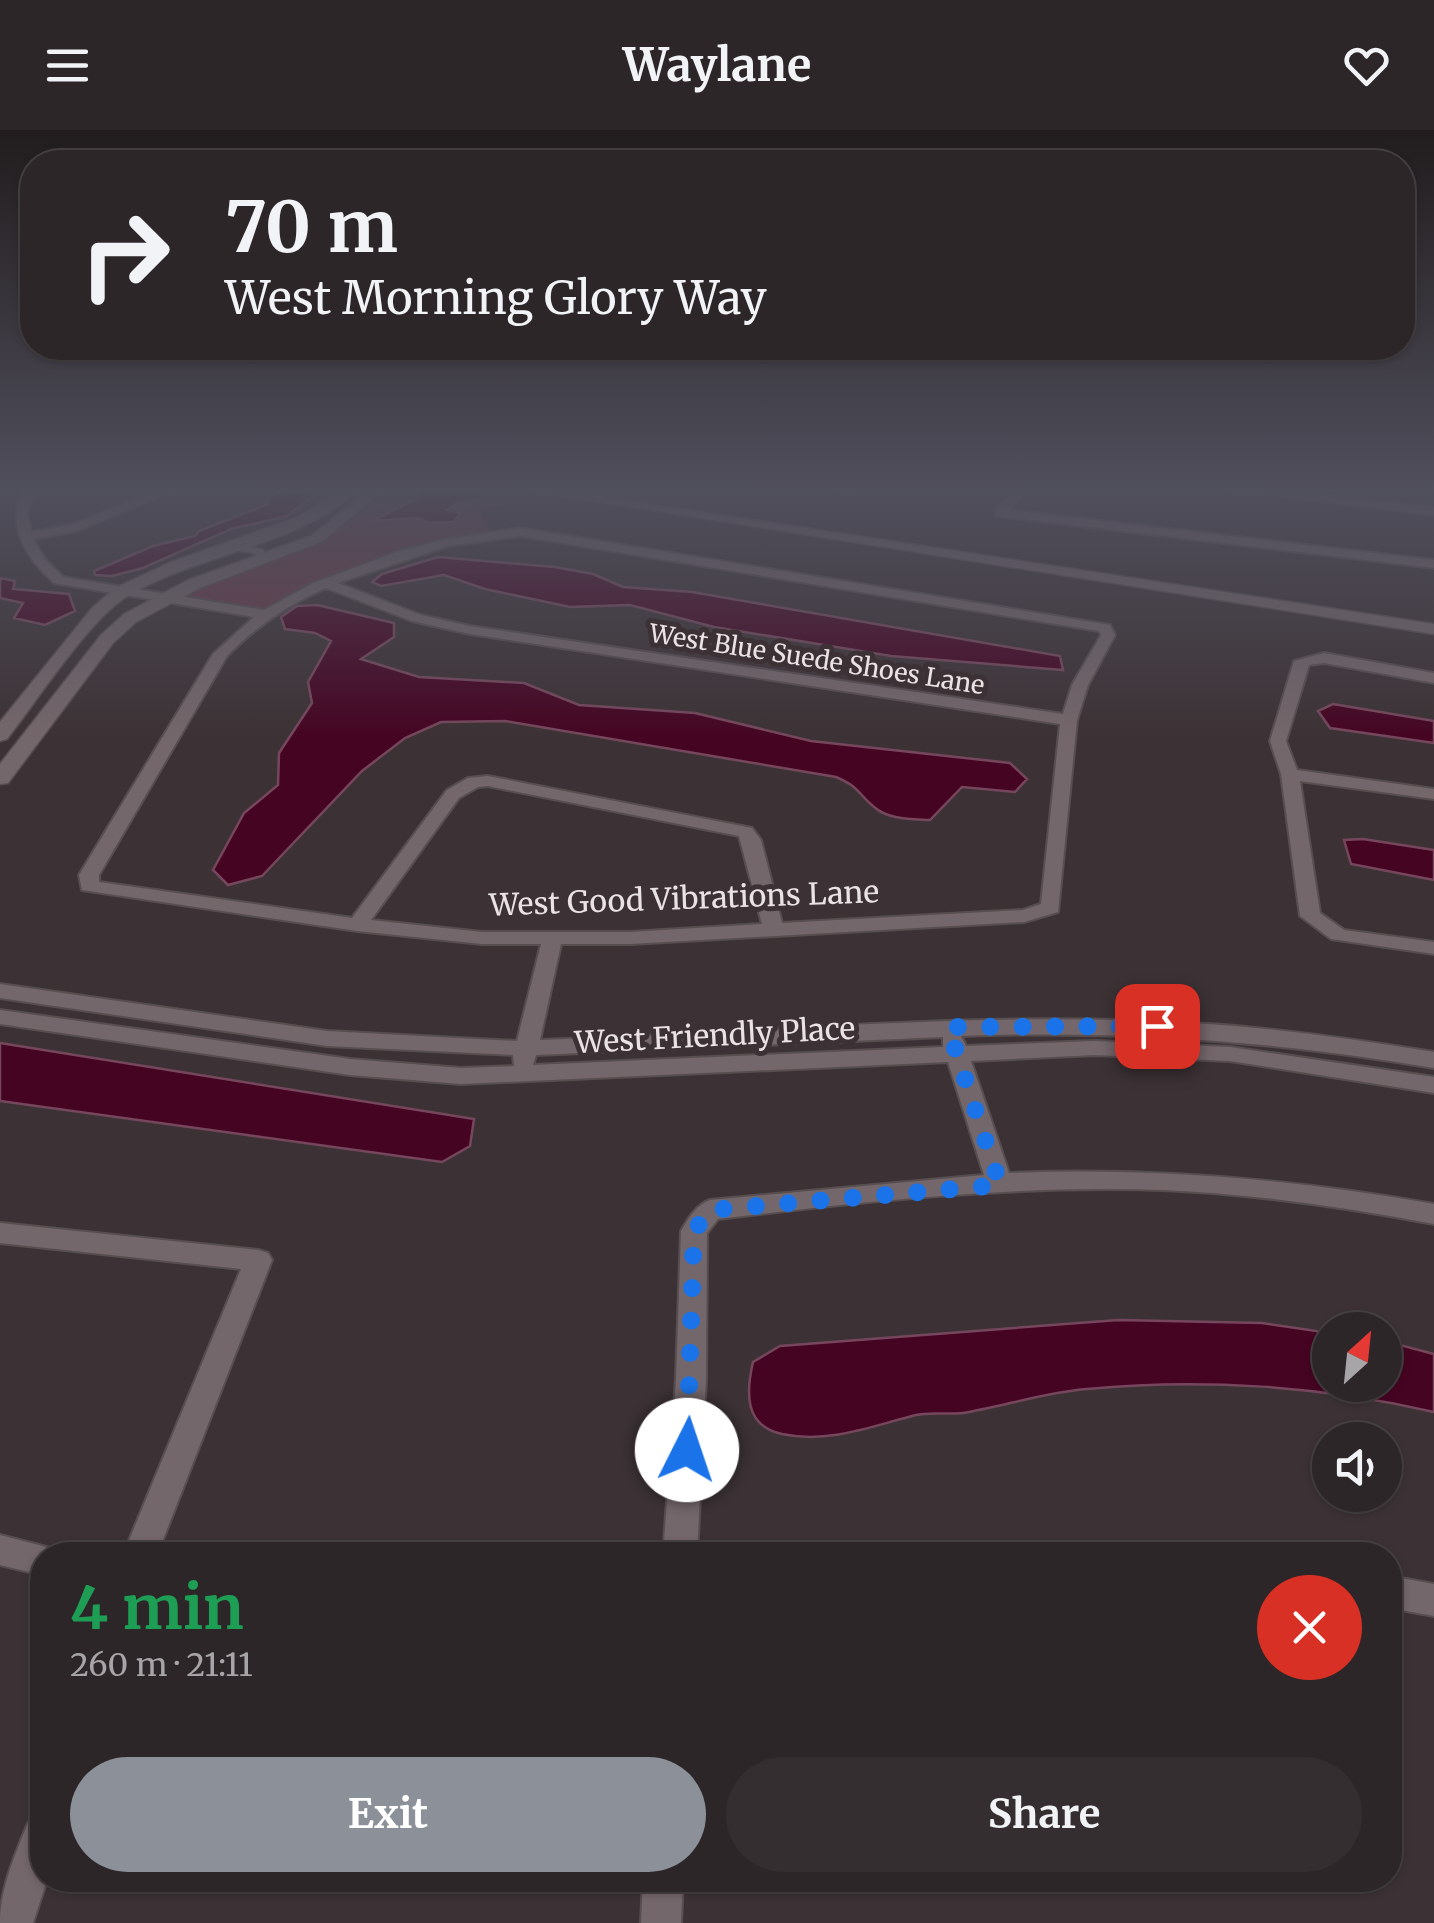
<!DOCTYPE html>
<html lang="en">
<head>
<meta charset="utf-8">
<style>
	:root { --surface:#2d2628; --page:#352e30; --text:#f1f3f6; --muted:#a7a5a8; --line:#484345; --accent:#8c9099 }
	body { margin:0; font-family:Merriweather,serif; background:var(--page); color:var(--text); height:100vh; display:flex; flex-direction:column; font-size:38px; white-space:nowrap }
	* { box-sizing:border-box; margin:0 }
	p { font-size:32px; color:var(--muted) }
	.icon { flex:none; width:55px; height:55px; fill:none; stroke:currentColor; stroke-width:2; stroke-linecap:round; stroke-linejoin:round }
	.map { position:relative; flex:1; overflow:hidden }
	.sheet { position:absolute; left:30px; top:1412px; width:1372px; height:350px; display:flex; flex-direction:column; background:var(--surface); border-radius:40px; box-shadow:0 2px 8px #0004,0 0 0 2px var(--line) }
	.sheet>* { flex:none }
	.top-card { position:absolute; left:20px; top:20px; width:1395px; height:210px; border-radius:40px; box-shadow:0 2px 8px #0004,0 0 0 2px var(--line); background:#2d2628; color:var(--text); overflow:hidden }
	.needle { width:65px; rotate:27deg }
	.buttons { position:absolute; left:1312px; top:1182px; display:grid; gap:20px }
	.buttons a { display:grid; place-items:center; width:90px; height:90px; border-radius:50%; background:var(--surface); box-shadow:0 2px 8px #0004,0 0 0 2px var(--line); font-size:50px }
	.pin { position:absolute; display:grid; place-items:center; width:85px; height:85px; color:#fff; margin:-42px; border-radius:20px; box-shadow:0 5px 15px #0006 }
	.me { position:absolute; width:110px; margin:-55px; rotate:4deg; stroke-linejoin:round; filter:drop-shadow(0 0 8px #0008) }
	.turn { display:flex; align-items:center; gap:35px; height:210px; padding:0 40px; font-size:45px }
	.turn .icon { width:130px; height:130px; stroke-width:2.5 }
	.turn b { display:block; font-size:70px; line-height:85px }
	.round { display:grid; place-items:center; flex:none; width:105px; height:105px; border-radius:52px; background:var(--page) }
	.overview { display:flex; align-items:center; justify-content:space-between; height:170px; padding:0 40px }
	h1 { font-size:60px; font-weight:700; line-height:75px; color:#1e9e55 }
	.action { display:flex; gap:20px; margin-top:auto; padding:20px 40px }
	.action a { flex:1; height:115px; border-radius:60px; background:var(--accent); color:#fff; font-size:40px; font-weight:700; line-height:115px; text-align:center }
	.action a+a { background:var(--page); color:var(--text) }
	header { display:flex; justify-content:space-between; align-items:center; height:130px; padding:0 40px; background:var(--surface); font-size:45px; font-weight:700 }
	.map>svg:first-child { display:block }
	.green { fill:#693848 }
	.water { fill:#450422; stroke:#76475c; stroke-width:2.5 }
	.lines { fill:none; stroke-linecap:round; stroke-linejoin:round }
	.service-casing { stroke:#574e50; stroke-width:9 }
	.minor-casing { stroke:#574e50; stroke-width:4 }
	.tertiary-casing { stroke:#574e50; stroke-width:3 }
	.service { stroke:#74676b; stroke-width:6 }
	.minor { fill:#74676b; fill-rule:evenodd }
	.tertiary { fill:#74676b; fill-rule:evenodd }
	.route { stroke:#1a73e8; stroke-width:18; stroke-dasharray:0 32.4 }
	.labels { text-anchor:middle; stroke-width:10; stroke-linejoin:round; paint-order:stroke }
	.far-street-label { font-size:25px; fill:#eae3e5; stroke:#3c3235 }
	.street-label { font-size:30px; fill:#eae3e5; stroke:#3c3235 }
</style>
</head>
<body>
<header><svg class="icon" aria-label="menu" viewBox="0 0 24 24"><path d="M4 6h16M4 12h16M4 18h16"/></svg>Waylane<svg class="icon" aria-label="heart" viewBox="0 0 24 24"><path d="M12 20l-8-8c-3-5 5-10 8-4 3-6 11-1 8 4z"/></svg></header>
<div class="map">
<svg width="1434" height="1793" viewBox="0 0 1434 1793">
	<rect width="100%" height="100%" fill="#3c3235"/>
	<path class="green" d="M388 359 528 362 509 375 478 379 490 400 446 409 377 432 297 461 262 480 179 466 324 411Z"/>
	<path class="water" d="M286 359H322L287 386 231 399 143 438 112 446 95 445 94 441 153 416 195 406 199 401 268 374 269 368Z
		M418 359 479 363 484 368 457 373 447 380 461 383 453 392 429 393 418 388 373 391 419 367Z
		M438 427 555 437 593 444 623 457 692 462 1060 526 1063 540 891 526 714 497 630 475 570 477 485 459 444 445 381 456 372 452 382 444Z
		M0 448 15 451 13 459 69 464 75 481 45 495 14 488 23 473 0 468Z
		M317 475 394 493V507L361 529 419 547 524 553 579 575 695 583 811 611 1010 633 1027 649 1015 662 962 657 930 690C911 689 889 690 874 677 856 662 861 658 836 647L505 591 441 592 405 608 362 641 262 746 228 755 213 740 244 683 278 655 279 623 312 573 308 552 331 511 315 503 285 499 281 487 297 476Z
		M1333 574 1434 591V613L1330 598 1318 581Z
		M1363 709 1434 720V750L1351 734 1344 710Z
		M0 913 474 989 470 1016 442 1032 0 971Z
		M1118 1190 1262 1193 1330 1203V1255H1385V1211L1434 1224V1282C1322 1256 1202 1248 1087 1259 1047 1262 1008 1275 969 1282 951 1286 933 1281 916 1285 872 1296 829 1314 782 1304 744 1296 746 1262 753 1232L780 1216Z"/>
	<g class="lines">
		<g class="service-casing">
			<path id="service" d="M237 417 261 422 256 430"/>
		</g>
		<g class="minor-casing">
			<path id="minor" d="M23 359H35L27 383 31 402 70 395 163 359H178L77 401 33 409 45 429 63 447 264 480 311 454 399 421 447 409 520 398 1110 495 1115 505 1088 555 1077 590 1058 782 1024 792 630 814H561L540 910C762 903 986 879 1208 894 1284 899 1359 910 1434 922V938C1277 911 1120 900 961 906L966 916 1095 911 1230 917 1434 947V963L1230 931 1095 925 971 931 1009 1043C1153 1037 1292 1049 1434 1074V1094C1344 1077 1254 1064 1163 1060 1014 1055 866 1071 718 1089L707 1103 706 1250 697 1425H663L676 1250 681 1101C688 1089 696 1075 710 1070L984 1045 948 932 461 954 350 945 0 894V880L350 929 461 938 514 936 513 925 327 916 0 868V854L327 901 517 911 541 814H482L357 801 82 760 79 745 213 524 254 487 54 453C27 429 5 395 23 359ZM520 406 1099 501 1101 505 1072 555 1063 584 470 496 421 485 338 453 448 416ZM326 458 412 491 470 504 1060 594 1041 774 1023 780 782 793 761 710 752 698 488 646 468 648 447 660 352 788 99 752V745L227 526C256 496 288 475 326 458ZM488 656 739 706 762 794 630 802H482L371 790 459 668 478 657ZM943 907V917L533 935 536 925Z
				M833 359H860L854 363Z
				M1016 359H1028L1009 380 1434 430V438L996 386V380Z
				M1220 359H1256L1434 377V385Z
				M1324 523 1434 543V553L1324 533 1309 535 1286 611 1297 640 1434 659V669L1300 651 1320 783 1344 800 1434 812V824L1331 809 1300 786 1281 644 1270 611 1294 531Z
				M0 1093 258 1120 268 1123 272 1130 157 1425H123L241 1139 0 1113Z
				M0 1405 54 1419 56 1425H42V1445L0 1435Z
				M1390 1446 1434 1454V1486L1390 1478Z
				M42 1688V1750H47L33 1793H0C0 1759 15 1725 28 1693Z
				M643 1750H683L681 1793H641Z"/>
		</g>
		<g class="tertiary-casing">
			<path id="tertiary" d="M343 359H359C299 416 202 423 131 464 91 486 37 571 7 609L0 611V592L92 478 115 458 171 432 298 387Z
				M370 359H385L321 412 200 458 136 492 113 513 8 653 0 654V634L101 505 124 484 188 450 311 406Z
				M518 359H550L1434 494V504Z"/>
		</g>
		<use href="#service" class="service"/>
		<use href="#minor" class="minor"/>
		<use href="#tertiary" class="tertiary"/>
	</g>
	<linearGradient id="sky" x2="0" y2="1"><stop stop-color="#211c1d"/><stop offset="0.59" stop-color="#504f5c"/><stop offset="1" stop-color="#504f5c" stop-opacity="0"/></linearGradient>
	<rect width="1434" height="610" fill="url(#sky)"/>
	<g class="lines">
		<path class="route" d="M687 1320 694 1101 710 1080 1000 1055 948 897 1157 896"/>
	</g>
	<g class="labels">
		<g class="far-street-label">
			<text transform="translate(817 529) rotate(9)" y="9">West Blue Suede Shoes Lane</text>
		</g>
		<g class="street-label">
			<text transform="translate(684 769) rotate(-2)" y="10">West Good Vibrations Lane</text>
			<text transform="translate(715 906) rotate(-3)" y="10">West Friendly Place</text>
		</g>
	</g>
</svg>
<div class="buttons">
<a><svg class="needle" viewBox="-14 -14 28 28"><path d="M0-13l5 13h-10z" fill="#e53935"/><path d="M0 13l5-13h-10z" fill="#a7a5a8"/></svg></a>
<a><svg class="icon" aria-label="sound" viewBox="0 0 24 24"><path d="M4 9h4l5-4v14l-5-4H4zM17 9q2 3 0 6"/></svg></a>
</div>
<div class="pin" style="left:1157px;top:896px;background:#d93025"><svg class="icon" aria-label="arrive" viewBox="0 0 24 24"><path d="M6 21V4h12l-3 4 3 4H6"/></svg></div>
<svg class="me" style="left:687px;top:1320px" viewBox="-20 -20 40 40"><circle r="19" fill="#fff"/><path d="M0-13L10 11 0 6-10 11z" fill="#1a73e8"/></svg>
<div class="top-card">
<div class="turn"><svg class="icon" aria-label="right" viewBox="0 0 24 24"><path d="M7 20v-9h11M14 6l5 5-5 5"/></svg><div><b>70 m</b>West Morning Glory Way</div></div>
</div>
<section class="sheet">
<div class="overview"><div><h1>4 min</h1><p>260 m · 21:11</p></div><a class="round" style="background:#d93025;color:#fff"><svg class="icon" aria-label="close" viewBox="0 0 24 24"><path d="M6 6l12 12M18 6L6 18"/></svg></a></div>
<div class="action"><a>Exit</a><a>Share</a></div>
</section>
</div>
</body>
</html>
